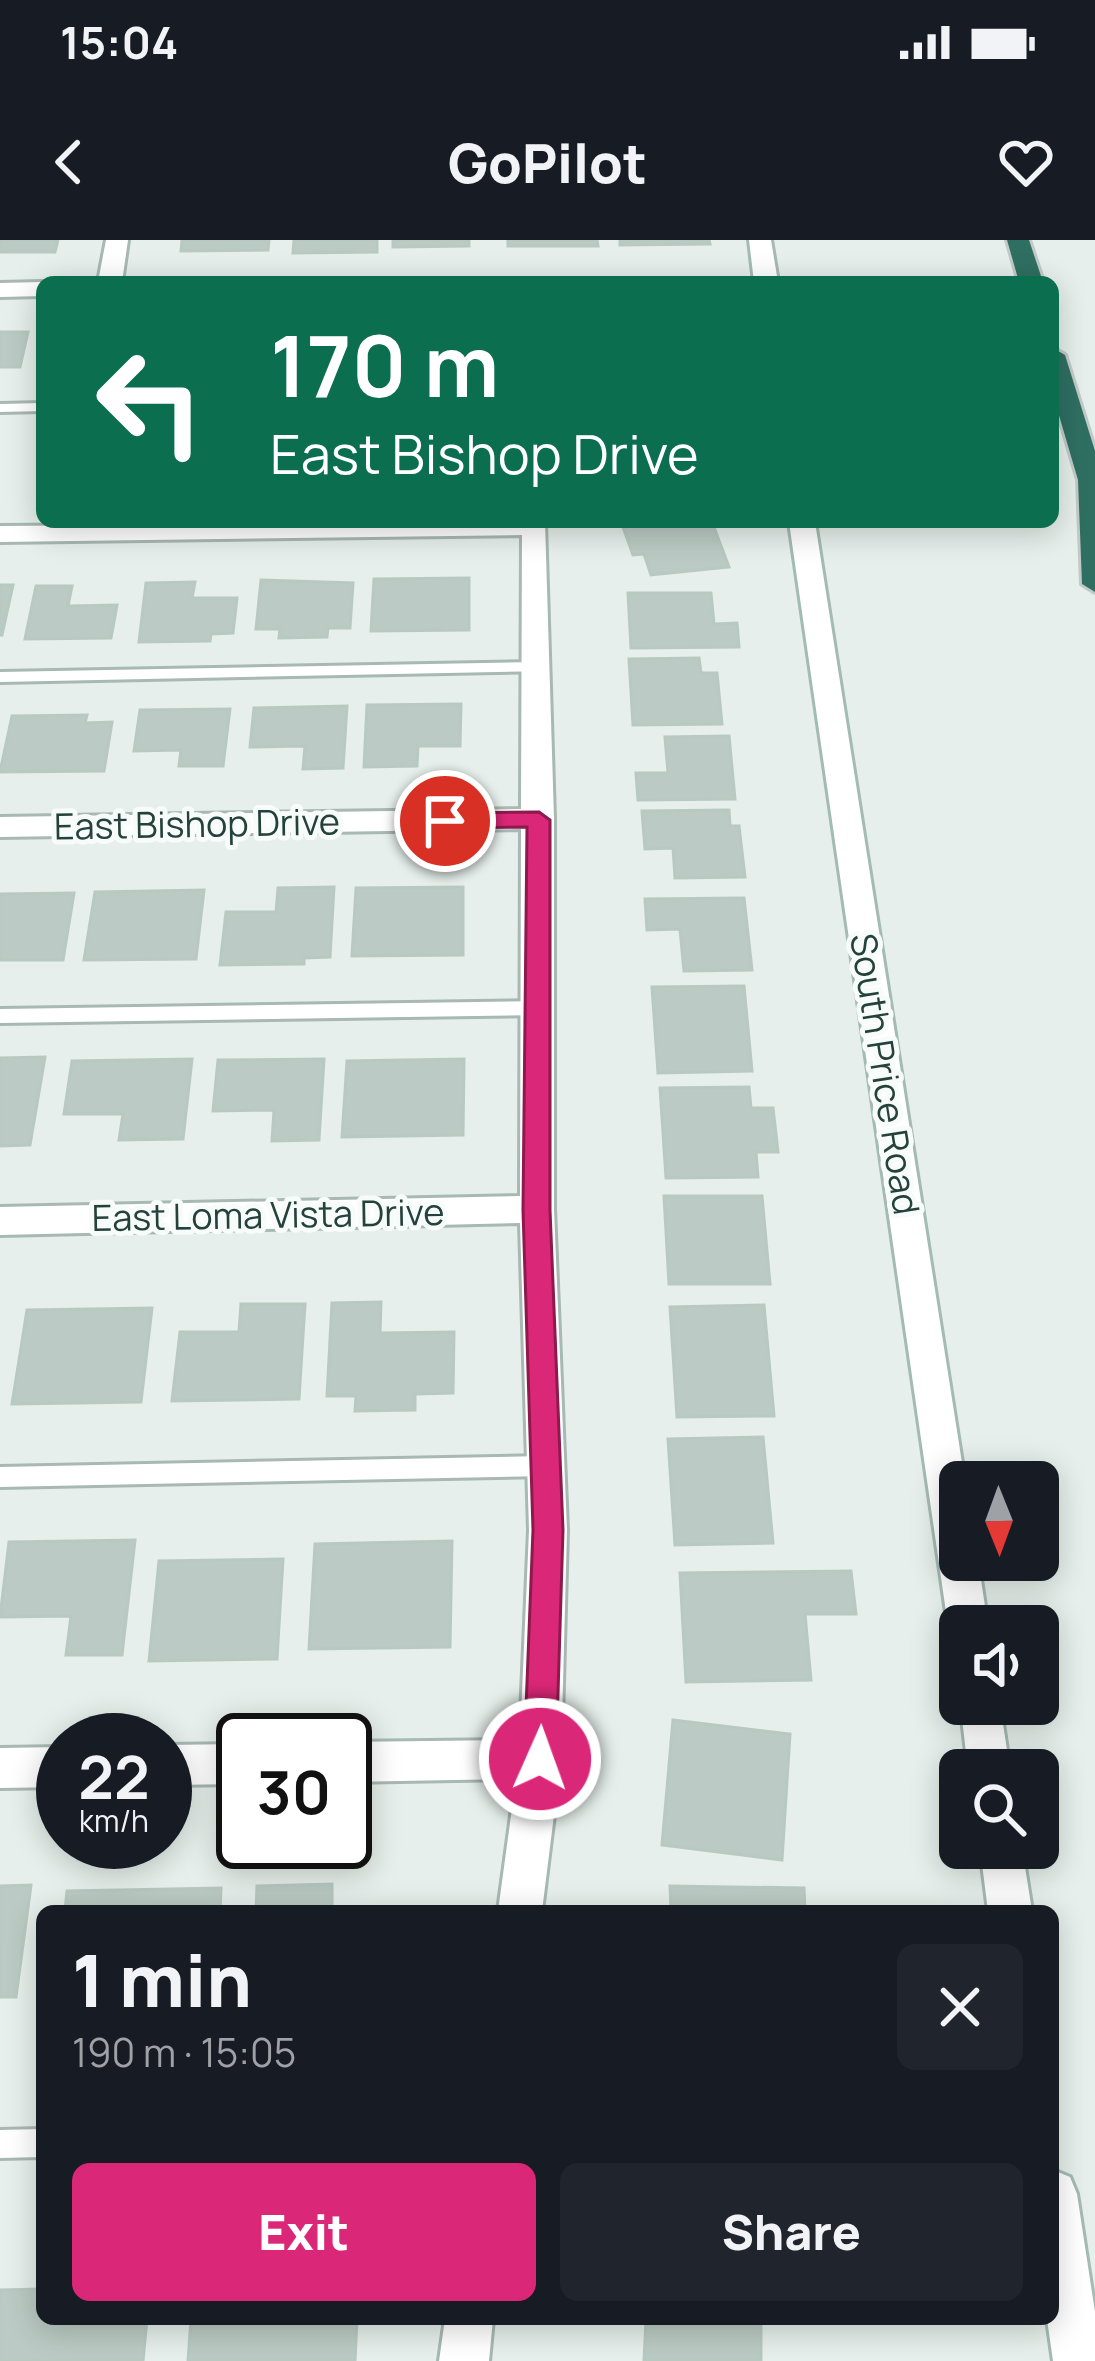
<!DOCTYPE html>
<html lang="en">
<head>
<meta charset="utf-8">
<style>
	:root { --surface:#171b24; --page:#20242c; --text:#f1f3f6; --muted:#9ea1a6; --accent:#db2777 }
	body { margin:0; font-family:Manrope,sans-serif; background:var(--page); color:var(--text); height:100vh; display:flex; flex-direction:column; font-size:45px; white-space:nowrap }
	* { box-sizing:border-box; margin:0 }
	p { font-size:39px; color:var(--muted) }
	.icon { flex:none; width:66px; height:66px; fill:none; stroke:currentColor; stroke-width:2; stroke-linecap:round; stroke-linejoin:round }
	.map { position:relative; flex:1; overflow:hidden }
	.details { position:absolute; left:36px; top:1665px; width:1023px; height:420px; display:flex; flex-direction:column; background:var(--surface); border-radius:18px; box-shadow:0 6px 30px #0003 }
	.details>* { flex:none }
	.top-card { position:absolute; left:36px; top:36px; width:1023px; height:252px; border-radius:18px; box-shadow:0 6px 30px #0003; background:#0b6e4f; color:#fff; overflow:hidden }
	.needle { width:78px; rotate:179deg }
	.tools { position:absolute; left:939px; top:1221px; display:grid; gap:24px }
	.tools a { display:grid; place-items:center; width:120px; height:120px; border-radius:18px; background:var(--surface); box-shadow:0 6px 30px #0003; font-size:60px }
	.speed { position:absolute; left:36px; top:1473px; display:flex; gap:24px; font-size:60px; font-weight:700; text-align:center }
	.speed>* { display:grid; place-content:center; width:156px; height:156px; border-radius:50%; background:var(--surface); box-shadow:0 6px 30px #0003; line-height:1 }
	.speed small { font-size:30px; font-weight:400 }
	.speed .limit { border:6px solid #111; border-radius:18px; background:#fff; color:#111 }
	.pin { position:absolute; display:grid; place-items:center; width:102px; height:102px; color:#fff; margin:-51px; border:6px solid #fff; border-radius:50%; box-shadow:0 3px 12px #0007 }
	.me { position:absolute; width:132px; margin:-66px; rotate:2deg; stroke-linejoin:round; filter:drop-shadow(0 0 9px #0008) }
	.turn { display:flex; align-items:center; gap:42px; height:252px; padding:0 36px; font-size:54px }
	.turn .icon { width:156px; height:156px; stroke-width:2.5 }
	.turn b { display:block; font-size:84px; line-height:102px }
	.round { display:grid; place-items:center; flex:none; width:126px; height:126px; border-radius:18px; background:var(--page) }
	.head { display:flex; align-items:center; justify-content:space-between; height:204px; padding:0 36px }
	h1 { font-size:72px; font-weight:800; line-height:90px }
	.primary-button { display:flex; gap:24px; margin-top:auto; padding:24px 36px }
	.primary-button a { flex:1; height:138px; border-radius:18px; background:var(--accent); color:#fff; font-size:48px; font-weight:800; line-height:138px; text-align:center }
	.primary-button a+a { background:var(--page); color:var(--text) }
	.status { display:flex; justify-content:space-between; align-items:center; height:84px; padding:0 60px; background:var(--surface); direction:ltr }
	.status svg { height:33px; fill:currentColor }
	header { display:flex; justify-content:space-between; align-items:center; height:156px; padding:0 36px; background:var(--surface); font-size:54px; font-weight:800 }
	.map>svg:first-child { display:block }
	.building { fill:#bbcac4; stroke:#b8c9c2; stroke-width:3 }
	.lines { fill:none; stroke-linecap:round; stroke-linejoin:round }
	.lane-casing { stroke:#a8b8b2; stroke-width:6 }
	.street-casing { stroke:#a8b8b2; stroke-width:6 }
	.secondary-casing { stroke:#a4bbb3; stroke-width:6 }
	.highway-casing { stroke:#c2cac8; stroke-width:6 }
	.lane { fill:#fff; fill-rule:evenodd }
	.street { fill:#fff; fill-rule:evenodd }
	.secondary { fill:#fff; fill-rule:evenodd }
	.highway { fill:#2f6f62; fill-rule:evenodd }
	.route { fill:#db2777; stroke:#8e194d; stroke-width:3 }
	.labels { text-anchor:middle; stroke-width:10; stroke-linejoin:round; paint-order:stroke }
	.street-label { font-size:36px; fill:#24423a; stroke:#f7fbf9 }
</style>
</head>
<body>
<div class="status"><b>15:04</b><svg viewBox="0 0 49 12"><path d="M0 12V9h3v3zM5 12V6h3v6zM10 12V3h3v9zM15 12V0h3v12zM26 1h20v11H26zM47 4h2v5h-2z"/></svg></div>
<header><svg class="icon" aria-label="back" viewBox="0 0 24 24"><path d="M15 5l-7 7 7 7"/></svg>GoPilot<svg class="icon" aria-label="heart" viewBox="0 0 24 24"><path d="M12 20l-8-8c-3-5 5-10 8-4 3-6 11-1 8 4z"/></svg></header>
<div class="map">
<svg width="1095" height="2121" viewBox="0 0 1095 2121">
	<rect width="100%" height="100%" fill="#e6efeb"/>
	<path class="building" d="M0 0H58L55 12H0Z
		M182 0H269L268 10 181 11Z
		M294 0H377V12L293 13Z
		M393 0H469V6L393 7Z
		M508 0H597L598 6H508Z
		M620 0H709L710 4 620 5Z
		M0 92H28L20 127H0Z
		M665 282H712L729 327 651 335 644 314 633 315 623 287Z
		M469 338V390L371 391 374 339Z
		M261 340 353 343 350 388H328L327 397 279 398 280 389H256Z
		M195 342 192 358H237L233 393 211 394 210 401 139 402 146 343Z
		M0 345H13L2 395H0Z
		M36 346H72L68 366 117 365 111 398 25 399Z
		M628 353H711L714 384 737 383 739 407 631 408Z
		M699 418 701 433H717L722 484 633 485 629 419Z
		M461 464 460 506H418L417 526 364 527 367 465Z
		M347 466 343 528 303 529 305 506 250 507 254 468Z
		M230 469 223 526H179L181 510 134 511 140 470Z
		M87 475 85 483 112 482 104 531 0 532 12 476Z
		M729 496 735 559 638 560 636 533H668L665 497Z
		M729 570 730 586H739L745 637 675 638 673 608 645 609 642 571Z
		M334 647 330 717 304 718V724L220 725 226 672H276L278 648Z
		M463 647V715L352 716 356 648Z
		M204 650 196 719 84 720 95 652Z
		M74 653 63 720H0V654Z
		M744 658 752 730 684 731 680 689 647 690 645 659Z
		M744 746 752 831 658 833 652 747Z
		M45 817 30 905 0 906V818Z
		M192 819 183 899 119 900 123 874H64L72 821Z
		M324 819 319 900 272 901 274 870 213 871 218 820Z
		M464 819 463 895 342 897 347 821Z
		M749 847 751 868H773L778 912H756L758 937 666 938 660 848Z
		M664 956H762L770 1044H669Z
		M381 1062 380 1093 454 1092 453 1153 415 1154V1170L355 1171 356 1156H327L332 1063Z
		M241 1064H305L299 1159 172 1161 180 1092H239Z
		M764 1065 774 1176 677 1177 670 1067Z
		M152 1068 141 1162 12 1164 27 1070Z
		M763 1197 773 1303 675 1305 668 1199Z
		M135 1300 122 1415H66L71 1376 0 1377 9 1302Z
		M452 1301 450 1407 309 1409 315 1304Z
		M283 1319 277 1419 149 1421 159 1321Z
		M851 1331 856 1374H805L811 1440 686 1442 680 1333Z
		M673 1480 790 1494 782 1620 662 1605Z
		M332 1644V1671H256L257 1646Z
		M31 1645 16 1757H0V1646Z
		M670 1646 804 1648 805 1671H671Z
		M221 1648 220 1671H65L67 1651Z
		M42 2049V2079H147L143 2121H0V2050Z
		M191 2079H357L355 2121H188Z
		M646 2079H761V2121H644Z"/>
	<g class="lines">
		<g class="lane-casing">
			<path id="lane" d="M42 163V171L0 172V164Z
				M537 422 543 423V431L0 442V432Z
				M538 761 547 768 538 775 0 783V769Z
				M545 1216 553 1219 556 1226 553 1233 545 1236 0 1247V1227Z
				M42 1889V1917L0 1918V1890Z"/>
		</g>
		<g class="street-casing">
			<path id="street" d="M106 0H128L122 42H98Z
				M42 42V56L0 57V43Z
				M545 282 554 579V969L567 1290 561 1519 542 1671H498L516 1539 345 1542V1502L520 1500 529 1290 520 983 0 995V967L520 956 521 589 0 597V577L521 569 522 295 0 302V286Z
				M243 1504V1544L165 1545V1505Z
				M63 1507V1547L0 1548V1508Z
				M445 2079H493L489 2121H439Z"/>
		</g>
		<g class="secondary-casing">
			<path id="secondary" d="M749 0H771L778 42H754Z
				M789 282H815L965 1242H960V1320H978L988 1386H960V1401L948 1386Z
				M960 1461 1000 1464 1010 1530H968Z
				M980 1608H1022L1032 1671H988Z
				M1053 1930 1070 1937 1077 1954 1095 2072V2121H1053L1047 2079H1053Z"/>
		</g>
		<g class="highway-casing">
			<path id="highway" d="M1007 0H1029L1043 42H1019Z
				M1053 108 1065 115 1095 211V352L1082 344 1078 240 1053 155Z"/>
		</g>
		<use href="#lane" class="lane"/>
		<use href="#street" class="street"/>
		<use href="#secondary" class="secondary"/>
		<use href="#highway" class="highway"/>
	</g>
	<path class="route" d="M539 572 550 580V970L563 1290 556 1519 551 1530 540 1534 529 1530 524 1519 533 1290 523 970 527 587 445 588 433 581 445 573Z"/>
	<g class="labels">
		<g class="street-label">
			<text transform="translate(197 584) rotate(-1)" y="13">East Bishop Drive</text>
			<text transform="translate(885 834) rotate(81)" y="13">South Price Road</text>
			<text transform="translate(268 975) rotate(-1)" y="13">East Loma Vista Drive</text>
		</g>
	</g>
</svg>
<div class="tools">
<a><svg class="needle" viewBox="-14 -14 28 28"><path d="M0-13l5 13h-10z" fill="#e53935"/><path d="M0 13l5-13h-10z" fill="#9ea1a6"/></svg></a>
<a><svg class="icon" aria-label="sound" viewBox="0 0 24 24"><path d="M4 9h4l5-4v14l-5-4H4zM17 9q2 3 0 6"/></svg></a>
<a><svg class="icon" aria-label="search" viewBox="0 0 24 24"><circle cx="10" cy="10" r="6"/><path d="M15 15l6 6"/></svg></a>
</div>
<div class="speed"><div>22<small>km/h</small></div><div class="limit">30</div></div>
<div class="pin" style="left:445px;top:581px;background:#d93025"><svg class="icon" aria-label="arrive" viewBox="0 0 24 24"><path d="M6 21V4h12l-3 4 3 4H6"/></svg></div>
<svg class="me" style="left:540px;top:1519px" viewBox="-20 -20 40 40"><circle r="17" fill="#db2777" stroke="#fff" stroke-width="3"/><path d="M0-11L8 9 0 5-8 9z" fill="#fff"/></svg>
<div class="top-card">
<div class="turn"><svg class="icon" aria-label="left" viewBox="0 0 24 24"><path d="M17 20v-9H6M10 6l-5 5 5 5"/></svg><div><b>170 m</b>East Bishop Drive</div></div>
</div>
<section class="details">
<div class="head"><div><h1>1 min</h1><p>190 m · 15:05</p></div><a class="round"><svg class="icon" aria-label="close" viewBox="0 0 24 24"><path d="M6 6l12 12M18 6L6 18"/></svg></a></div>
<div class="primary-button"><a>Exit</a><a>Share</a></div>
</section>
</div>
</body>
</html>
